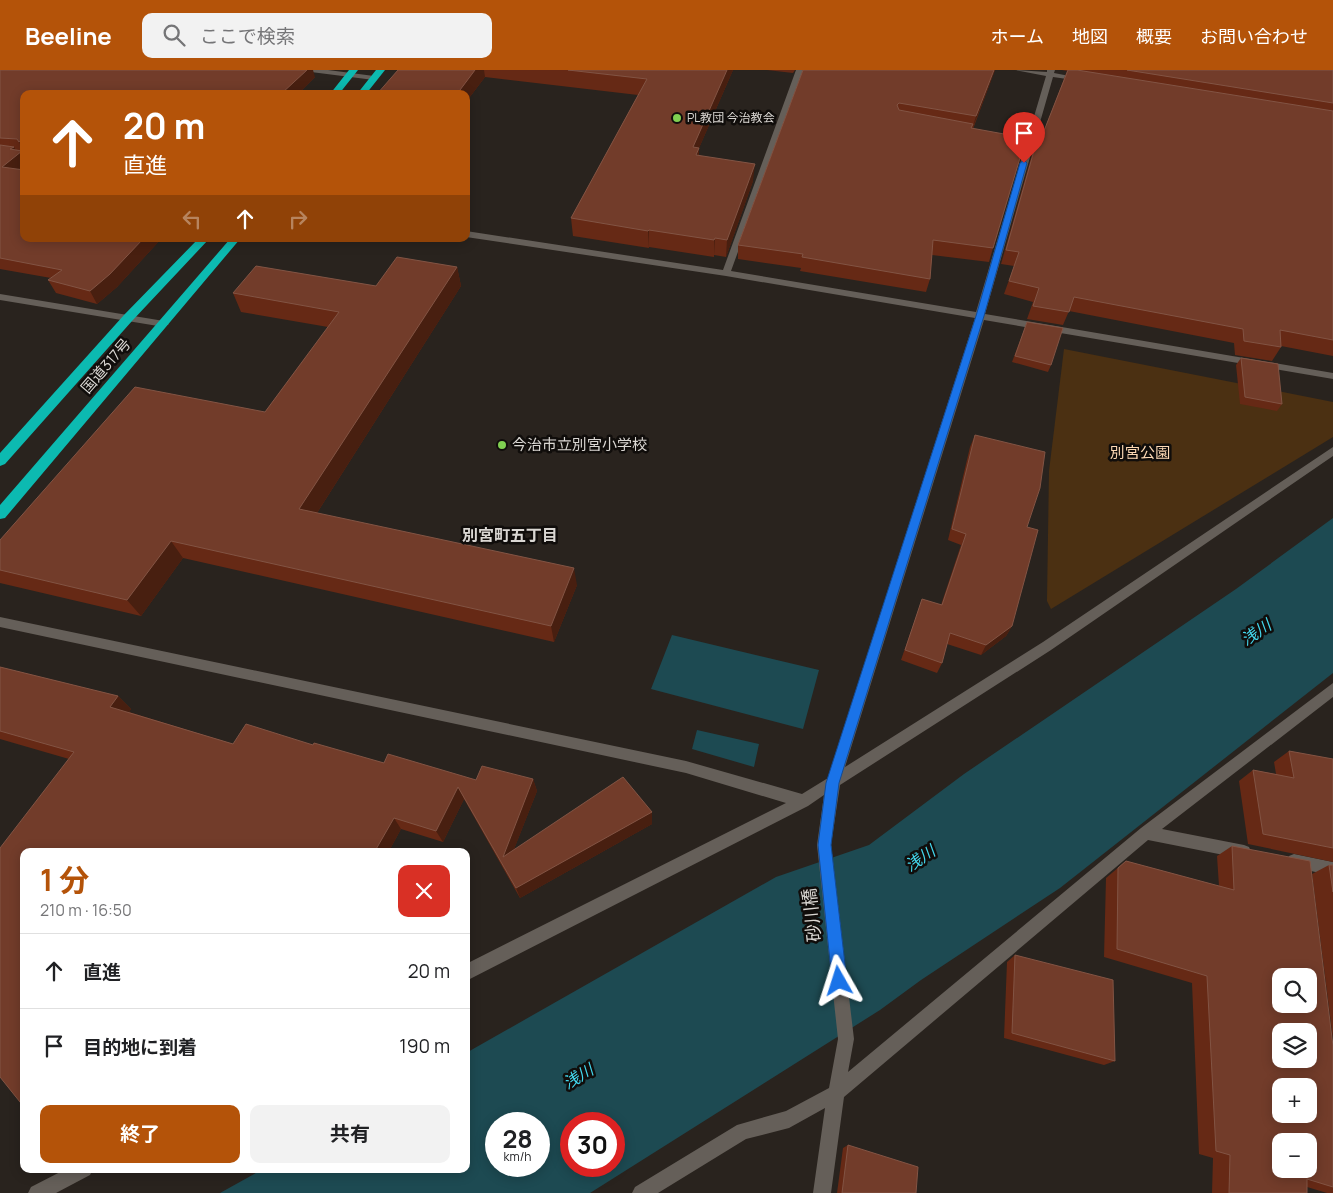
<!DOCTYPE html>
<html lang="ja">
<head>
<meta charset="utf-8">
<style>
	:root { --surface:#fff; --page:#f2f2f2; --text:#202124; --muted:#757577; --line:#e0e0e0; --accent:#b45309 }
	body { margin:0; font-family:Manrope,"Noto Sans JP",sans-serif; background:var(--page); color:var(--text); height:100vh; display:flex; flex-direction:column; font-size:19px; white-space:nowrap }
	* { box-sizing:border-box; margin:0 }
	p { font-size:16px; color:var(--muted) }
	.icon { flex:none; width:28px; height:28px; fill:none; stroke:currentColor; stroke-width:2; stroke-linecap:round; stroke-linejoin:round }
	.map { position:relative; flex:1; overflow:hidden }
	.side { position:absolute; left:20px; top:778px; width:450px; height:325px; display:flex; flex-direction:column; background:var(--surface); border-radius:10px; box-shadow:0 2px 12px #0003 }
	.side>* { flex:none }
	.top-card { position:absolute; left:20px; top:20px; width:450px; height:152px; border-radius:10px; box-shadow:0 2px 12px #0003; background:#b45309; color:#fff; overflow:hidden }
	.controls { position:absolute; left:1272px; top:898px; display:grid; gap:10px }
	.controls a { display:grid; place-items:center; width:45px; height:45px; border-radius:10px; background:var(--surface); box-shadow:0 2px 12px #0003; font-size:25px }
	.speed { position:absolute; left:485px; top:1042px; display:flex; gap:10px; font-size:25px; font-weight:700; text-align:center }
	.speed>* { display:grid; place-content:center; width:65px; height:65px; border-radius:50%; background:var(--surface); box-shadow:0 2px 12px #0003; line-height:1 }
	.speed small { font-size:12px; font-weight:400 }
	.speed .limit { border:8px solid #d22; background:#fff; color:#111 }
	.pin { position:absolute; display:grid; place-items:center; width:42px; height:42px; color:#fff; margin:-51px -21px; border-radius:50% 50% 50% 0; rotate:-45deg; box-shadow:0 0 5px #0007 }
	.pin .icon { rotate:45deg }
	.me { position:absolute; width:55px; margin:-28px; rotate:354deg; stroke-linejoin:round; filter:drop-shadow(0 0 4px #0008) }
	.turn { display:flex; align-items:center; gap:18px; height:105px; padding:0 20px; font-size:22px }
	.turn .icon { width:65px; height:65px; stroke-width:2.5 }
	.turn b { display:block; font-size:35px; line-height:42px }
	.lanes { display:flex; align-items:center; height:48px; padding:0 20px; background:#0003; justify-content:center; gap:25px; direction:ltr }
	.lanes .off { opacity:.35 }
	.round { display:grid; place-items:center; flex:none; width:52px; height:52px; border-radius:10px; background:var(--page) }
	.summary { display:flex; align-items:center; justify-content:space-between; height:85px; padding:0 20px }
	h1 { font-size:30px; font-weight:700; line-height:38px; color:var(--accent) }
	.cta { display:flex; gap:10px; margin-top:auto; padding:10px 20px }
	.cta a { flex:1; height:58px; border-radius:10px; background:var(--accent); color:#fff; font-size:20px; font-weight:700; line-height:58px; text-align:center }
	.cta a+a { background:var(--page); color:var(--text) }
	ul { padding:0; list-style:none }
	li { display:flex; align-items:center; gap:15px; height:75px; padding:0 20px; border-top:1px solid var(--line) }
	li div { flex:1 }
	li b { display:block; font-size:19px }
	li em { font-style:normal }
	header { display:flex; align-items:center; gap:30px; box-sizing:border-box; height:70px; padding:0 25px; background:var(--accent); color:#fff }
	header strong { font-size:24px }
	nav { display:flex; gap:28px; margin-inline-start:auto; font-size:18px }
	.search { width:350px; height:45px; background:var(--page); display:flex; align-items:center; gap:12px; box-sizing:border-box; padding:0 18px; border-radius:10px; color:var(--muted); font-size:19px }
	.map>svg:first-child { display:block }
	.green { fill:#4b3012 }
	.water { fill:#1d4a52; fill-rule:evenodd }
	.lines { fill:none; stroke-linecap:round; stroke-linejoin:round }
	.minor { fill:#655f59; fill-rule:evenodd }
	.highway { fill:#0cbab1; fill-rule:evenodd }
	.wall { fill:#662915 }
	.shaded-wall { fill:#481f10 }
	.building { fill:#723c2a; stroke:#825444; fill-rule:evenodd }
	.route { fill:#1a73e8; stroke:#114b97 }
	.poi-dot { fill:#80d051; stroke:#100d0b; stroke-width:2 }
	.labels { text-anchor:middle; stroke-width:5; stroke-linejoin:round; paint-order:stroke }
	.far-poi-label { font-size:12px; fill:#dad7d3; stroke:#100d0b; text-anchor:start }
	.street-label { font-size:15px; fill:#dad7d3; stroke:#100d0b }
	.poi-label { font-size:15px; fill:#dad7d3; stroke:#100d0b; text-anchor:start }
	.park-label { font-size:15px; fill:#fdd9b5; stroke:#100d0b }
	.neighbourhood-label { font-size:16px; font-weight:bold; fill:#dad7d3; stroke:#100d0b }
	.water-label { font-size:16px; font-style:italic; fill:#43d7ed; stroke:#100d0b }
	.near-street-label { font-size:18px; fill:#dad7d3; stroke:#100d0b }
</style>
</head>
<body>
<header>
<strong>Beeline</strong>
<div class="search"><svg class="icon" aria-label="search" viewBox="0 0 24 24"><circle cx="10" cy="10" r="6"/><path d="M15 15l6 6"/></svg>ここで検索</div>
<nav><a>ホーム</a><a>地図</a><a>概要</a><a>お問い合わせ</a></nav>
</header>
<div class="map">
<svg width="1333" height="1123" viewBox="0 0 1333 1123">
	<rect width="100%" height="100%" fill="#29231e"/>
	<path class="green" d="M1064 279 1333 332V367L1051 539 1047 531 1049 401Z"/>
	<path class="water" d="M1333 448V603L1060 818 921 910 880 940 590 1123H220L263 1099H466V983L776 807 869 775 964 704 1236 519ZM496 1054H539V1096H496ZM571 1054H614V1096H571Z
		M672 565 819 600 803 659 651 619Z
		M697 660 759 674 754 697 692 679Z"/>
	<g class="lines">
		<path class="minor" d="M307 0H328L374 6 378 8 374 10 311 2Z
			M796 0H804L731 201 976 242 1046 6 1015 0 1047 2V0H1055L1054 3 1085 9 1081 11 1053 7 985 244 1333 303V309L984 250 845 697 1043 572 1333 377V386L1051 580 840 715 831 775 854 969 848 1002 1141 758 1333 613V627L1162 759 1244 775 1249 777 1251 782 1249 787 1244 789 1148 770 844 1027 831 1123H813L825 1038 789 1058 746 1069 658 1123H632L635 1117 737 1055 786 1041 829 1018 838 969 817 775 824 725 808 736 466 911V894L786 733 686 703 0 557V547L686 691 802 724 828 708 975 248 726 206 466 167V161L723 200Z
			M0 224 164 251 169 254 164 257 0 230Z
			M1294 784 1333 792V806L1289 796 1287 791 1289 786Z
			M66 1099H93L90 1105 56 1123H28L31 1117Z"/>
		<path class="highway" d="M349 0H358L339 24H330Z
			M376 0H385L366 24H357Z
			M198 169H209L132 251 5 394 0 396V383L124 245Z
			M230 169H240L5 448 0 449V435Z"/>
	</g>
	<path class="wall" d="M0 0 315 7 298 24H24V81H22L24 84V97L21 99 24 169H161L117 217 97 234 56 223 48 210 51 208 0 199Z
		M398 0H733L699 78V85L753 111 726 187 714 185V187L649 177V178L573 166 571 148 638 25 485 7 466 32V24Z
		M767 0H795L793 3Z
		M803 0H995L973 59 993 178 989 192 932 185 930 209 926 222 800 201 801 198 738 189V175Z
		M1062 0H1333V286L1281 276V277L1272 291 1235 285 1234 273 1069 241 1063 255 1027 249 1033 232 1004 224 1014 196 1001 194 1032 84 1037 70 1040 71 1067 1Z
		M457 197 461 216 317 443 577 515 554 572 183 488 141 546 0 513V470L265 342 328 257 241 242 233 223 376 216Z
		M1027 252 1051 295 1048 302 1012 292Z
		M1241 288 1282 334 1277 341 1240 334 1236 295Z
		M975 365 1027 457 1012 556 1006 566 981 585 947 574 942 593 937 603 901 590 922 529 941 535 961 475 948 470 970 377Z
		M0 597 118 626 131 639 129 642 233 674 313 675 384 693 476 710 533 709 537 721 514 779 652 742V754L520 828 464 729 443 772 401 759 389 781H24L69 689 0 669Z
		M1289 681 1333 689V792L1248 774 1239 711 1253 700 1276 704 1274 692Z
		M1232 776 1333 976V1123H1327L1307 1117V1123H1212L1213 1088 1199 1084 1192 913 1104 887 1106 808 1126 791 1219 816 1217 786Z
		M1329 795H1333V969L1312 804Z
		M1015 885 1115 991 1104 995 1004 968 1007 892Z
		M848 1075 916 1123H837L843 1078Z"/>
	<path class="shaded-wall" d="M307 0H313L315 7 298 24H281Z
		M475 0H484L485 7 466 32V24H457Z
		M727 0H733L699 78 698 95 693 77Z
		M994 0H995L972 60 976 46Z
		M24 68V81L19 72Z
		M14 77 18 84 22 81 24 84V97L10 109 2 97 10 79Z
		M755 94 753 111 726 187 727 170Z
		M649 160V178L648 161Z
		M715 168 714 185V187V170Z
		M143 169H161L117 217 97 234 90 221Z
		M457 197 461 216 308 457 299 439Z
		M171 471 183 488 141 546 127 530Z
		M574 498 577 515 554 572 551 556Z
		M1012 556 1006 566 981 585 986 575Z
		M118 626 131 639 124 650 110 637Z
		M533 709 537 721 507 797 503 787Z
		M458 717 464 729 443 772 436 761Z
		M652 742V754L520 828 516 818Z
		M394 748 401 759 389 781H375Z"/>
	<path class="building" d="M0 0H307L281 24H99L80 21 78 24H24V68L19 72 17 69 0 68Z
		M398 0H475L457 24H377Z
		M568 0H727L693 77 699 78 696 85 755 94 727 170 715 168 714 170 649 160 648 161 571 148 647 9Z
		M803 0H994L976 46 899 33 897 35 899 40 973 54 971 58 1026 68 993 178 933 170 930 209 802 187 803 184 738 175Z
		M1068 0H1077L1333 41V270L1280 260 1281 277 1244 271 1243 259 1074 227 1069 242 1033 236 1039 218 1009 211 1019 182 1006 180 1037 70 1040 71Z
		M1127 0H1333V33Z
		M0 75 14 77 10 79 22 81 2 97 24 100V169H143L110 204 90 221 48 210 62 200 0 188Z
		M397 187 457 197 299 439 574 498 551 556 171 471 127 530 0 500V470L135 317 265 342 339 242 233 223 256 196 376 216Z
		M1027 252 1063 258 1051 295 1015 286Z
		M1241 288 1278 294 1282 334 1245 327Z
		M975 365 1045 382 1040 418 1027 457 1038 460 1012 556 986 575 950 563 942 593 905 580 922 529 942 535 966 464 952 459Z
		M0 597 118 626 110 637 233 674 246 654 313 675 314 673 384 693 388 684 476 710 482 696 533 709 503 787 623 707 652 742 516 818 458 717 436 761 394 748 375 781H24V1037L0 1007V778L74 682 0 661Z
		M1289 681 1333 689V778L1263 764 1253 700 1294 708Z
		M1232 776 1310 791 1333 976V1117L1307 1109V1123H1229L1230 1085 1216 1081 1207 906 1117 879 1118 798 1126 791 1234 820ZM1281 906H1309V934H1281ZM1281 961H1309V989H1281ZM1281 1016H1309V1044H1281ZM1281 1071H1309V1099H1281Z
		M1329 795H1333V822Z
		M1015 885 1113 910 1115 991 1012 963Z
		M848 1075 918 1097 916 1123H842Z"/>
	<path class="route" d="M1024 90 1027 93 984 246 839 713 831 775 847 911 844 916 839 918 834 916 832 911 818 775 826 713 976 246 1020 93Z"/>
	<g class="poi-dot">
		<circle cx="677" cy="48" r="5"/>
		<circle cx="502" cy="375" r="5"/>
	</g>
	<g class="labels">
		<g class="far-poi-label">
			<text x="687" y="52">PL教団 今治教会</text>
		</g>
		<g class="street-label">
			<text transform="translate(106 296) rotate(-49)" y="5">国道317号</text>
		</g>
		<g class="poi-label">
			<text x="512" y="380">今治市立別宮小学校</text>
		</g>
		<g class="park-label">
			<text x="1140" y="388">別宮公園</text>
		</g>
		<g class="neighbourhood-label">
			<text x="510" y="471">別宮町五丁目</text>
		</g>
		<g class="water-label">
			<text transform="translate(1256 562) rotate(-34)" y="6">浅川</text>
			<text transform="translate(920 788) rotate(-34)" y="6">浅川</text>
			<text transform="translate(578 1006) rotate(-31)" y="6">浅川</text>
		</g>
		<g class="near-street-label">
			<text transform="translate(812 845) rotate(-96)" y="6">砂川橋</text>
		</g>
	</g>
</svg>
<div class="controls">
<a><svg class="icon" aria-label="search" viewBox="0 0 24 24"><circle cx="10" cy="10" r="6"/><path d="M15 15l6 6"/></svg></a>
<a><svg class="icon" aria-label="layers" viewBox="0 0 24 24"><path d="M12 4l9 5-9 5-9-5zM3 14l9 5 9-5"/></svg></a>
<a>+</a>
<a>−</a>
</div>
<div class="speed"><div>28<small>km/h</small></div><div class="limit">30</div></div>
<div class="pin" style="left:1024px;top:93px;background:#d93025"><svg class="icon" aria-label="arrive" viewBox="0 0 24 24"><path d="M6 21V4h12l-3 4 3 4H6"/></svg></div>
<svg class="me" style="left:839px;top:911px" viewBox="-20 -20 40 40"><path d="M0-17L14 15 0 8-14 15z" fill="#1a73e8" stroke="#fff" stroke-width="4"/></svg>
<div class="top-card">
<div class="turn"><svg class="icon" aria-label="ahead" viewBox="0 0 24 24"><path d="M12 20V5M6 11l6-6 6 6"/></svg><div><b>20 m</b>直進</div></div>
<div class="lanes"><svg class="icon off" aria-label="left" viewBox="0 0 24 24"><path d="M17 20v-9H6M10 6l-5 5 5 5"/></svg><svg class="icon" aria-label="ahead" viewBox="0 0 24 24"><path d="M12 20V5M6 11l6-6 6 6"/></svg><svg class="icon off" aria-label="right" viewBox="0 0 24 24"><path d="M7 20v-9h11M14 6l5 5-5 5"/></svg></div>
</div>
<section class="side">
<div class="summary"><div><h1>1 分</h1><p>210 m · 16:50</p></div><a class="round" style="background:#d93025;color:#fff"><svg class="icon" aria-label="close" viewBox="0 0 24 24"><path d="M6 6l12 12M18 6L6 18"/></svg></a></div>
<ul>
<li><svg class="icon" aria-label="ahead" viewBox="0 0 24 24"><path d="M12 20V5M6 11l6-6 6 6"/></svg><div><b>直進</b></div><em>20 m</em></li>
<li><svg class="icon" aria-label="arrive" viewBox="0 0 24 24"><path d="M6 21V4h12l-3 4 3 4H6"/></svg><div><b>目的地に到着</b></div><em>190 m</em></li>
</ul>
<div class="cta"><a>終了</a><a>共有</a></div>
</section>
</div>
</body>
</html>
